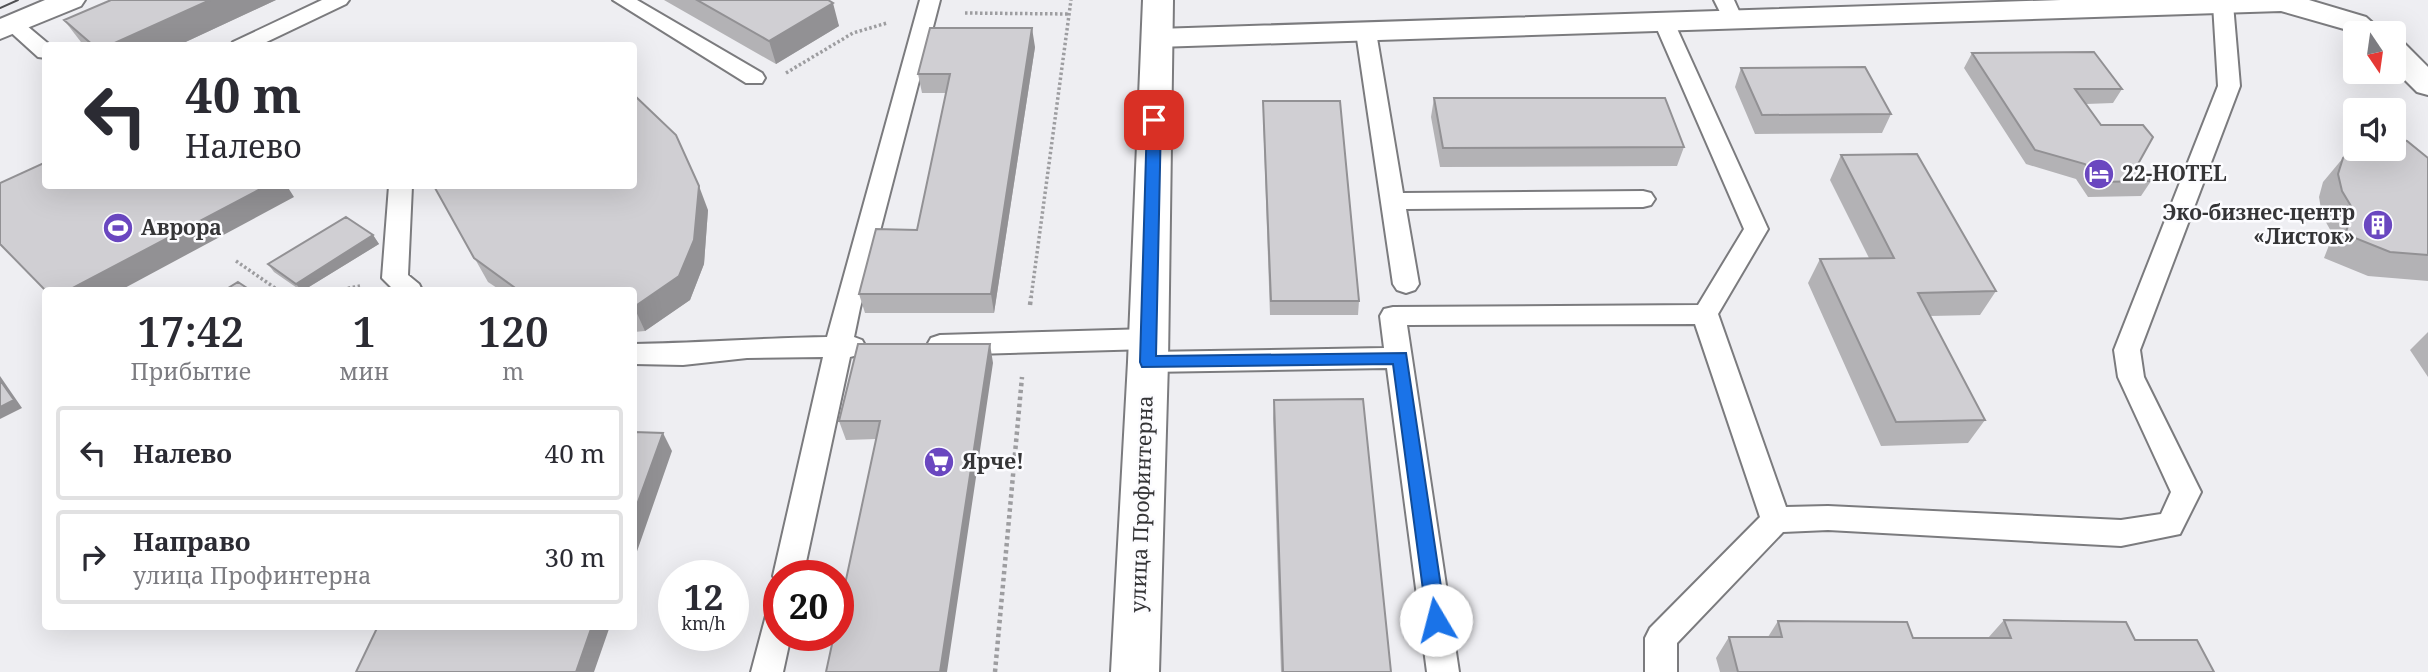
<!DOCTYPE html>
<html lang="ru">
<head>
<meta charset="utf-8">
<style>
	:root { --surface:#fff; --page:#f7f7f7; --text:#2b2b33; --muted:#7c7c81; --line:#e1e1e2 }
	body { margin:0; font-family:"Noto Serif",serif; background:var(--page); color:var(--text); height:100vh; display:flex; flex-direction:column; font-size:26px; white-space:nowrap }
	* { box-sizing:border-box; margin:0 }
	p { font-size:23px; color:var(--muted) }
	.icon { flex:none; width:38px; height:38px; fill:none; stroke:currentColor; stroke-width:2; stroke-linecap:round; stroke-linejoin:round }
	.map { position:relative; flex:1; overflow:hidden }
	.details { position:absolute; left:42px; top:287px; width:595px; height:343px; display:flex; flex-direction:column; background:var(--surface); border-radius:7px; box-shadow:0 7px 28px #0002 }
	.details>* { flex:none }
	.top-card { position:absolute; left:42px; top:42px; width:595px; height:147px; border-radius:7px; box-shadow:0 7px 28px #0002; background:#fff; color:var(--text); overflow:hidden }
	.needle { width:46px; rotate:167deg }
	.buttons { position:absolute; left:2343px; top:21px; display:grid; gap:14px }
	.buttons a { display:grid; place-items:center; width:63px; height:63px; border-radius:7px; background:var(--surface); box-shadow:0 7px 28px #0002; font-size:35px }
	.speed { position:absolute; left:658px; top:560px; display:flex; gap:14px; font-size:35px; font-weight:700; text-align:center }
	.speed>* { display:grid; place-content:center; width:91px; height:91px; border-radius:50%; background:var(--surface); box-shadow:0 7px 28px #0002; line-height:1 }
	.speed small { font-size:18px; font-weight:400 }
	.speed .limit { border:10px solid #d22; background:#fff; color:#111 }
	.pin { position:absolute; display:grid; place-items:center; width:60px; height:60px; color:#fff; margin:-30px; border-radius:14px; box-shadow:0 4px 10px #0006 }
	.me { position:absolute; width:77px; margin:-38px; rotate:352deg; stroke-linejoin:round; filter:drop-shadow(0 0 5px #0008) }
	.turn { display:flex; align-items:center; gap:24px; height:147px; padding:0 28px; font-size:32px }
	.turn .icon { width:91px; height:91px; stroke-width:2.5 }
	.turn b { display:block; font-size:49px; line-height:60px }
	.eta { display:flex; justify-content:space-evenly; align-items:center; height:119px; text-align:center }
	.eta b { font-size:42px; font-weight:600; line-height:49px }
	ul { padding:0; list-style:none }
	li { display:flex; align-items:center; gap:21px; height:94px; margin:0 14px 10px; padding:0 14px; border:4px solid var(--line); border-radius:7px }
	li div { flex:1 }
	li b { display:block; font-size:26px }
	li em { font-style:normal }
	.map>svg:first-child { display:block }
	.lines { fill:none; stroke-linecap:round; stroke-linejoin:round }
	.lane-casing { stroke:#7b7b7e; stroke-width:4 }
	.street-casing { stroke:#7b7b7e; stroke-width:4 }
	.secondary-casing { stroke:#7b7b7e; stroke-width:4 }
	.primary-casing { stroke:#7b7b7e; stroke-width:4 }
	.path-far1 { stroke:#9d9da0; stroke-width:3.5; stroke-dasharray:2.5 2.5; stroke-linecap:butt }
	.path { stroke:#9d9da0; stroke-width:4.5; stroke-dasharray:3.5 3.5; stroke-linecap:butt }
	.lane { fill:#fff; fill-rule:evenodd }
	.street { fill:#fff; fill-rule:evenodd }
	.secondary { fill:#fff; fill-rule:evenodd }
	.primary { fill:#fff; fill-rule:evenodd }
	.tram { stroke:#505053; stroke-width:2 }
	.wall { fill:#b3b2b5 }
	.shaded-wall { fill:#929194 }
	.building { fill:#d0cfd3; stroke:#929194; stroke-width:2 }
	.route { fill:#1a73e8; stroke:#114b97; stroke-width:2 }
	.labels { text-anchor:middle; stroke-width:5; stroke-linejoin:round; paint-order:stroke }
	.poi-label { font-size:21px; font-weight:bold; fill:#353537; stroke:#fcfcff; text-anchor:start }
	.street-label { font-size:21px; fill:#353537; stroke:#fcfcff }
</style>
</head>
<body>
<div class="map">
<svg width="2428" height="672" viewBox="0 0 2428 672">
	<rect width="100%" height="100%" fill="#eeeef2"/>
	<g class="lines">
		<g class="lane-casing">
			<path id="lane" d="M322 0H349L346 4 258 46H230L233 42Z
				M613 0H637L762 73 765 78 762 83H746Z
				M920 0H940L860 308 854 337 862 340 866 347 862 354 850 357 803 576H779V586L773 576 823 357 747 358 683 365 634 364V344C698 343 762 338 827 337Z
				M1714 0H1734L1743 20 1740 24H1726Z
				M2216 0H2230L2233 4 2240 86 2140 350 2144 377 2201 492 2180 534 2121 546 1828 530 1783 532 1677 643V672H1645V638L1650 628 1760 517 1695 324 1407 325 1459 672H1427L1387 368 1148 372 1139 369 1135 362 1139 355 1148 352 1384 348 1380 316 1384 309 1393 307 1698 305 1744 229 1654 22 1657 18H1671L1674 22 1768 229 1718 314 1786 507 1828 506 2121 520 2161 514 2171 492 2118 377 2114 350 2218 86 2213 4Z
				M13 18 20 20 51 46H46V58L38 57 6 28 3 24 6 20Z
				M1366 26 1373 28 1376 32 1403 193 1643 191 1651 193 1655 199 1651 205 1643 207 1406 209 1419 284 1415 290 1406 293 1397 290 1393 284 1356 32 1359 28Z
				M389 186H412L408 275 419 284 422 290H394L382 278Z
				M1149 329 1158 332 1162 339 1158 346 1149 349 940 355 931 352 927 345 931 338 940 335Z
				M779 604V635H791L783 672H751L768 608Z"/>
		</g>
		<g class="street-casing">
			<path id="street" d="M2061 0H2309L2366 17 2384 33H2356V38L2344 29 2281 11 1157 47 1146 45 1142 38 1146 31 1157 29Z
				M2394 42 2405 44 2428 67V95L2417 92 2394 69Z"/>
		</g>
		<g class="secondary-casing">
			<path id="secondary" d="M1143 0H1173L1168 362 1159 672H1111L1128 362Z"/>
		</g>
		<g class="primary-casing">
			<path id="primary" d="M45 0H85L81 6 0 39V19Z"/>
		</g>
		<path class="path-far1" d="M965 13 1069 14
			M786 73 853 33 887 23
			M236 261 278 290
			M338 290 360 286
			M1031 298 1071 0"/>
		<path class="path" d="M1030 305 1031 297
			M995 672 1022 377"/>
		<use href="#lane" class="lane"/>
		<use href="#street" class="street"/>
		<use href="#secondary" class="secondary"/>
		<use href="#primary" class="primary"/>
		<path class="tram" d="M0 8 18 0"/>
	</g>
	<path class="wall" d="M111 0H276L177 46H84L64 20Z
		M664 0H828L839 26 776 64Z
		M1035 47 994 313H865L859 294 917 230 946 93H922L918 74Z
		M1972 53 2122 89 2113 103 2086 104 2101 125 2138 164 2151 181 2141 196 2088 197 2076 179 2026 164 1964 68Z
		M1741 68 1891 114 1882 133 1755 134 1735 87Z
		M1434 98 1684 147 1677 166 1440 167 1431 117Z
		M1263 101 1359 301 1358 315H1270L1263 115Z
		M1841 155 1996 291 1980 315 1930 316 1985 420 1968 443 1881 446 1808 283 1820 259 1869 258 1830 180Z
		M2343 158H2428V281L2368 276 2324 258 2333 235 2322 215 2319 197 2323 182Z
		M435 188 708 210 704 264 690 300 645 331 634 332V290H500L488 282Z
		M373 235 379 244 304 290H300L274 272 268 264Z
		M2428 332V377L2410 350Z
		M993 363 876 439 846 440 839 421Z
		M1274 400 1391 672H1281L1273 418Z
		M2004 620 2135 640 2214 672H1720L1716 658 1729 637H1768L1778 621 1913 638H1988Z"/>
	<path class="shaded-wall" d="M210 0H276L177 46H108Z
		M833 3 839 26 776 64 769 41Z
		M1032 28 1035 47 994 313 991 294Z
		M266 186H287L294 197 121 290H69Z
		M699 186 708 210 704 264 690 300 645 331 634 307Z
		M373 235 379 244 304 290H301L296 284Z
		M990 344 993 363 947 672H940Z
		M0 376 22 408 0 419Z
		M663 433 672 451 634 560V513Z
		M592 626H610L594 672H576Z"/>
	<path class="building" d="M111 0H210L108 46H94L64 20Z
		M697 0H828L833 3 769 41Z
		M930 28H1032L991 294H859L876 229 917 230 950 74H918Z
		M2094 52 2122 89H2075L2101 125H2143L2153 137 2138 164 2151 181 2098 182 2085 164 2035 150 1972 53Z
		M1865 67 1891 114 1762 115 1741 68Z
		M634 95 676 135 699 186 694 240 679 276 634 307V290H518L474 258 435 188V186H634Z
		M1434 98H1665L1684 147 1443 148Z
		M1263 101H1340L1359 301H1271Z
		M2394 138 2407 141 2428 158V255L2390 252 2345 234 2354 211 2342 191 2338 174 2343 158 2356 144V149H2394Z
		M1917 154 1996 291 1918 293 1985 420 1896 422 1820 259 1894 258 1841 155Z
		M46 162V186H266L69 290 46 291 0 244V183Z
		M346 217 373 235 296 284 268 264Z
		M238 282 250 290H225Z
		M858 344H990L940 672H826L834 635H838V617L880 421H839Z
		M0 380 14 400 0 407Z
		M1363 399 1391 672H1283L1274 400Z
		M634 432 663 433 634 513Z
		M2004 620 2126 622 2135 640H2197L2214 672H1738L1729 637H1782L1778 621 1907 622 1913 638H2011Z
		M378 626H592L576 672H356Z"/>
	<path class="route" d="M1154 116 1161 120 1156 356 1406 353 1446 620 1443 626 1436 628 1430 626 1427 620 1393 364 1142 367 1140 362 1147 120Z"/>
	<defs>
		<g id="hotel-disc" transform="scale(1.575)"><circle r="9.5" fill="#6a47c0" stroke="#fcfcff"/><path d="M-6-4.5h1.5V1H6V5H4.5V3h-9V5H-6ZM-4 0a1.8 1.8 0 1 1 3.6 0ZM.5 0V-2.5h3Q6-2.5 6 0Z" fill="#fff"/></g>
		<g id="building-disc" transform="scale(1.575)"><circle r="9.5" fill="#6a47c0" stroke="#fcfcff"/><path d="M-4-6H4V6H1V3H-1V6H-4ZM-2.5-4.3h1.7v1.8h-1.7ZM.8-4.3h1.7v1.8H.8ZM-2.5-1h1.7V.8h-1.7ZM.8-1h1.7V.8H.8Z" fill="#fff"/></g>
		<g id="stadium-disc" transform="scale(1.575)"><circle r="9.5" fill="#6a47c0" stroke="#fcfcff"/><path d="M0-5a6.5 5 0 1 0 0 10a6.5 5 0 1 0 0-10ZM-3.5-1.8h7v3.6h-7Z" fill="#fff"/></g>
		<g id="supermarket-disc" transform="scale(1.575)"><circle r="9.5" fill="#6a47c0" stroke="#fcfcff"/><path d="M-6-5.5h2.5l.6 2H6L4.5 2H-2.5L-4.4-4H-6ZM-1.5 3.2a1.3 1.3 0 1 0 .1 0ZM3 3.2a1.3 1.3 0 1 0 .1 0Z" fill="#fff"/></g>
	</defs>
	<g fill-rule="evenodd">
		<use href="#hotel-disc" x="2099" y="174"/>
		<use href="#building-disc" x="2378" y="225"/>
		<use href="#stadium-disc" x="118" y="228"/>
		<use href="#supermarket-disc" x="939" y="462"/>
	</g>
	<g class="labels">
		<g class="poi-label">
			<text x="2122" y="181">22-HOTEL</text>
			<text x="2355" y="220" text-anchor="end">Эко-бизнес-центр<tspan x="2355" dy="24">«Листок»</tspan></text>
			<text x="141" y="235">Аврора</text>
			<text x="962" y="469">Ярче!</text>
		</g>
		<g class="street-label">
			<text transform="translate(1142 504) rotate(-88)" y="7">улица Профинтерна</text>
		</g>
	</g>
</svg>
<div class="buttons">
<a><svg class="needle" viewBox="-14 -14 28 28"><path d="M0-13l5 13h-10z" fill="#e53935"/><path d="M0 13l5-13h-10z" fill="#7c7c81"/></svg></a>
<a><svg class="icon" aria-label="sound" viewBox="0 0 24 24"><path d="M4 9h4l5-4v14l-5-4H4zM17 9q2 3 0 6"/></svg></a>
</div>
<div class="speed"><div>12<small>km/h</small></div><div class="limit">20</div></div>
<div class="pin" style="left:1154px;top:120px;background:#d93025"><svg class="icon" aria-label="arrive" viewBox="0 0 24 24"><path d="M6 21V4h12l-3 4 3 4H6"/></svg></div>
<svg class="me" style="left:1436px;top:620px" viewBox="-20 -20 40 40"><circle r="19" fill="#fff"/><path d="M0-13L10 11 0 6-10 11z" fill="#1a73e8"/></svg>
<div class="top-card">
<div class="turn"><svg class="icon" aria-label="left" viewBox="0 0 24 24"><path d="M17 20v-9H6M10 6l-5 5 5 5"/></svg><div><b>40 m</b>Налево</div></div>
</div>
<section class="details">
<div class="eta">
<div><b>17:42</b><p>Прибытие</p></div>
<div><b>1</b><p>мин</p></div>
<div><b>120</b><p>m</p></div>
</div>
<ul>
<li><svg class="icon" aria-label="left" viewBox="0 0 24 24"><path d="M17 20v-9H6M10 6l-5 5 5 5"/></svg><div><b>Налево</b></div><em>40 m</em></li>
<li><svg class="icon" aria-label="right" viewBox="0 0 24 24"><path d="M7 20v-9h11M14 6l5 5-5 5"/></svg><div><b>Направо</b><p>улица Профинтерна</p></div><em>30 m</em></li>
</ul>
</section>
</div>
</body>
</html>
